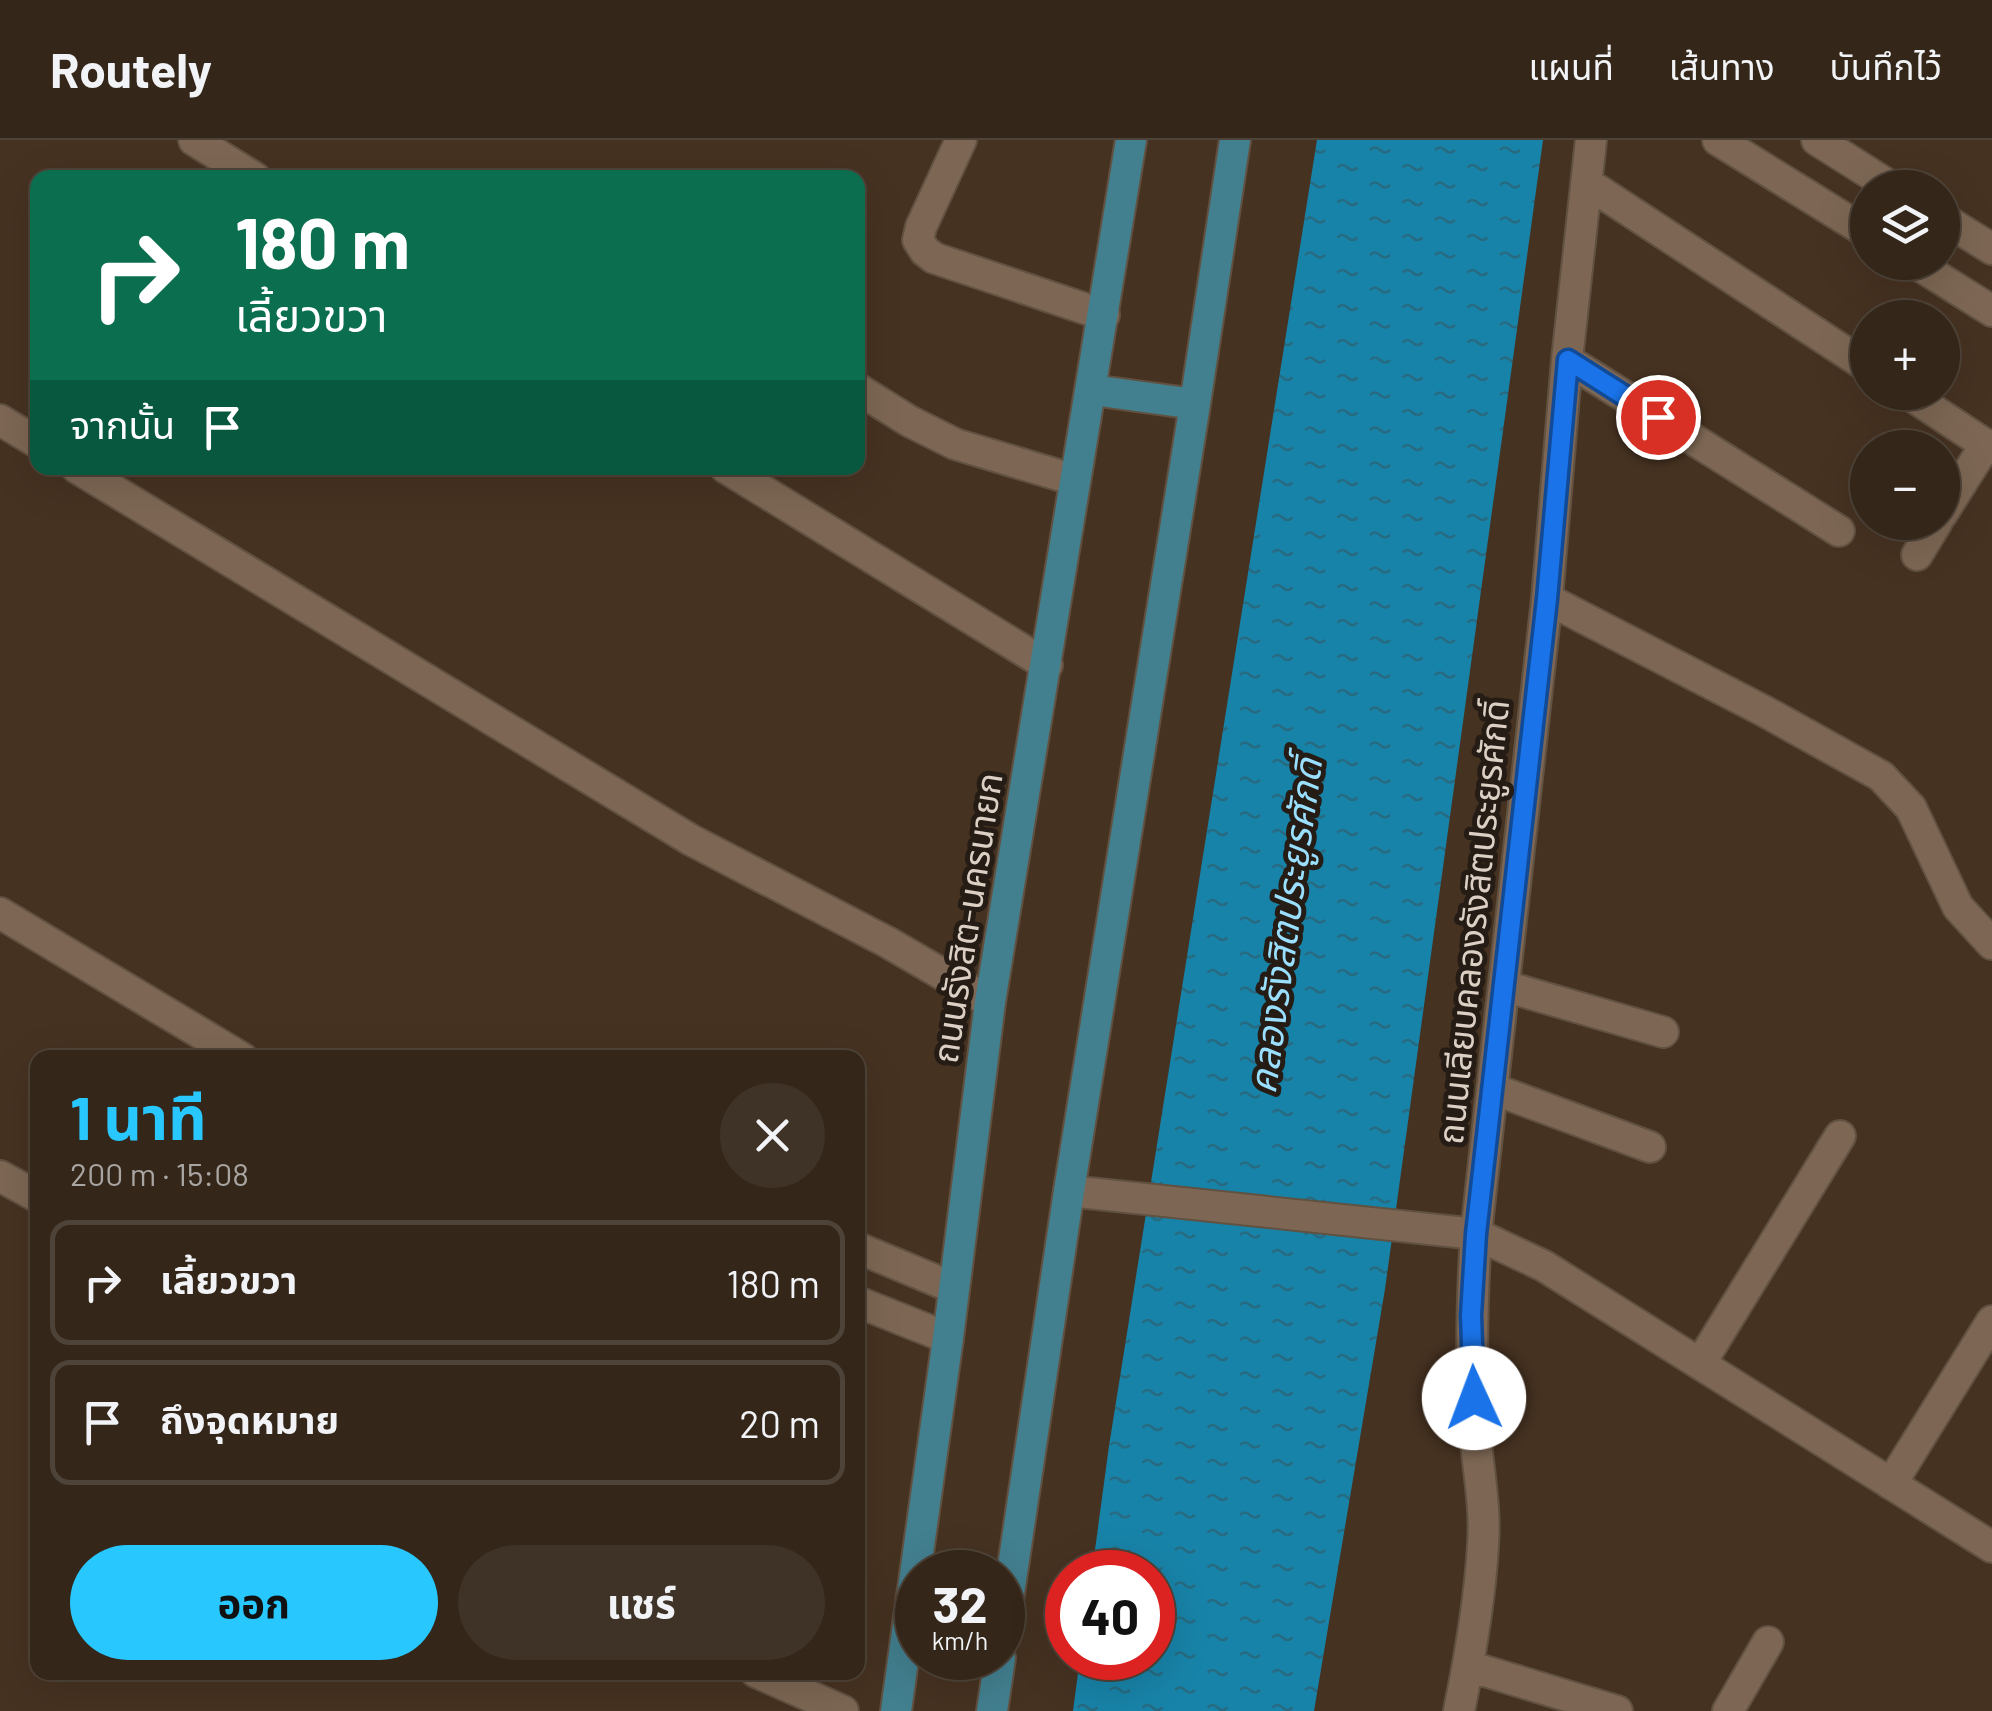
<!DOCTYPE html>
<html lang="th">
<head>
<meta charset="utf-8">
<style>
	:root { --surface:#342619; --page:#3f3226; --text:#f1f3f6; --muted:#a9a5a2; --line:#4e4338; --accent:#28c8ff }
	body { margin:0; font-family:Barlow,"Noto Sans Thai",sans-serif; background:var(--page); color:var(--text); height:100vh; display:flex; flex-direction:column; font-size:38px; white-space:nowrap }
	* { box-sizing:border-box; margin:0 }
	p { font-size:32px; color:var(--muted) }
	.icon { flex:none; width:55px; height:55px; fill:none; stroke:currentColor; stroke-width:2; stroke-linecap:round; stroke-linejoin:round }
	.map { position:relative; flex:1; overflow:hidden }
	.sheet { position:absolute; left:30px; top:910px; width:835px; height:630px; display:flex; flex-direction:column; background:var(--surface); border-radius:20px; box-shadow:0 10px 40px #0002,0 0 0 2px var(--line) }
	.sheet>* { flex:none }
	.hud { position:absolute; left:30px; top:30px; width:835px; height:305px; border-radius:20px; box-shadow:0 10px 40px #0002,0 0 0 2px var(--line); background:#0b6e4f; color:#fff; overflow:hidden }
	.tools { position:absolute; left:1850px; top:30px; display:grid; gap:20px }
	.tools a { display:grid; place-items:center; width:110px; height:110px; border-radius:50%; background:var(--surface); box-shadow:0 10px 40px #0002,0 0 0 2px var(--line); font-size:50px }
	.speed { position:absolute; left:895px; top:1410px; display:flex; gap:20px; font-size:50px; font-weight:700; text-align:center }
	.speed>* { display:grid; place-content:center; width:130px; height:130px; border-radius:50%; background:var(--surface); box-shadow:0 10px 40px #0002,0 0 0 2px var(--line); line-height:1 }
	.speed small { font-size:25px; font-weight:400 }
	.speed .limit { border:15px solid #d22; background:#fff; color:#111 }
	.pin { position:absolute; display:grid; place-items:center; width:85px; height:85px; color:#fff; margin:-42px; border:5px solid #fff; border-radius:50%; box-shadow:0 2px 10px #0007 }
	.me { position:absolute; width:110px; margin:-55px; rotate:358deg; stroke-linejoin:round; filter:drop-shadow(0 0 8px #0008) }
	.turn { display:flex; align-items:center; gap:35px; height:210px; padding:0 40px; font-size:45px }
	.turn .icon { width:130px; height:130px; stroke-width:2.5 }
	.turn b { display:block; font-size:70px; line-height:85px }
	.then { display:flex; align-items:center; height:95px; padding:0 40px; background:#0003; gap:20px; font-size:38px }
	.round { display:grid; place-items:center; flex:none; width:105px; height:105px; border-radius:52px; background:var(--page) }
	.overview { display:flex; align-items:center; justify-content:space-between; height:170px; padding:0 40px }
	h1 { font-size:60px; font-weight:700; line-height:75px; color:var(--accent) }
	.action { display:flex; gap:20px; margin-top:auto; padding:20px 40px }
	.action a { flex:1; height:115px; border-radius:60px; background:var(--accent); color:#111; font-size:40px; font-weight:700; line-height:115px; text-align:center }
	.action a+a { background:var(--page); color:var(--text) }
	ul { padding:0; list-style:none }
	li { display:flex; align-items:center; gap:30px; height:125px; margin:0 20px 15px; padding:0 20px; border:5px solid var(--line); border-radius:20px }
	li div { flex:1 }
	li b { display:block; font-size:38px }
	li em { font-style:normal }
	header { display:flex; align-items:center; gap:60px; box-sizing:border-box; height:140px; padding:0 50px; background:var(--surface); border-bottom:2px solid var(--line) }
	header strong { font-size:48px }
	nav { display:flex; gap:55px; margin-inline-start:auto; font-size:35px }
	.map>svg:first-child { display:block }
	.water { fill:url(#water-ripples) }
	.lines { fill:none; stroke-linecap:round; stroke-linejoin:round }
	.minor-casing { stroke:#615141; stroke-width:34 }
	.major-casing { stroke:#615141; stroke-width:34 }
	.minor { stroke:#7d6754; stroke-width:30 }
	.major { stroke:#427f8f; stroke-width:30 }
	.route-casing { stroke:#114b97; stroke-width:25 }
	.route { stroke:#1a73e8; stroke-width:18 }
	.labels { text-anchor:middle; stroke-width:10; stroke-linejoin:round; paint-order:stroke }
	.street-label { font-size:35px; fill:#dcd0c5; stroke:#251c15 }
	.water-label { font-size:38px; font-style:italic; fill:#9adffd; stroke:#251c15 }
</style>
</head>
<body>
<header>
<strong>Routely</strong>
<nav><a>แผนที่</a><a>เส้นทาง</a><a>บันทึกไว้</a></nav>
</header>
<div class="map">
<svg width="1992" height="1571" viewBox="0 0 1992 1571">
	<defs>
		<pattern id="water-ripples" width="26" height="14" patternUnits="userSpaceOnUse" patternTransform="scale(2.5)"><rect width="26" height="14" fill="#1883a8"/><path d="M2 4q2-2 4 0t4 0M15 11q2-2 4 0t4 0" fill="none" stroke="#276b82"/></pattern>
	</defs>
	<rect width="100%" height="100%" fill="#463221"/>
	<path class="water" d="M1317 0H1543L1385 1149 1314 1571H1073L1080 1518H1152V1432H1092L1109 1306Z"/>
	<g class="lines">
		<g class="minor-casing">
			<path id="minor" d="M194 0 255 38
				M961 0 921 87 918 100 925 111 934 118 1104 175
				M1718 0 1868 93
				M1817 0 1893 48
				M1587 43 1868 227
				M1942 78 1992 109
				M1914 122 1992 171
				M1567 220 1839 391
				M858 249 909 281 955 304 1075 340
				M1906 252 1992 309
				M0 280 38 303
				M77 328 691 700 889 803 990 862
				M726 328 1047 525
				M1942 374 1986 304
				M1917 415 1937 382
				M1547 459 1764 571 1881 636 1911 668 1958 767 1992 804
				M0 773 242 918
				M1504 846 1663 892
				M1493 949 1650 1007
				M0 1036 38 1057
				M1069 1051 1476 1094 1544 1126 1992 1407
				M858 1108 954 1148
				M858 1162 948 1198
				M1700 1224 1840 996
				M1891 1344 1992 1181
				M1468 1526 1617 1571
				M756 1532 843 1571
				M1459 1571C1470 1517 1480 1460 1483 1405 1486 1367 1478 1330 1475 1291 1470 1225 1472 1160 1476 1094L1547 459 1567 220 1591 0
				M1728 1571 1768 1502"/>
		</g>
		<g class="major-casing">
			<path id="major" d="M1092 250 1195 264
				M1002 1500 1069 1051 1195 264 1235 0
				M896 1571 948 1198 990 862 1131 0
				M992 1571 1000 1518"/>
		</g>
		<use href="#minor" class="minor"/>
		<use href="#major" class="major"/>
	</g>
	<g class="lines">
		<g class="route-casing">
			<path id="route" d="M1474 1258 1471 1175 1476 1094 1547 459 1568 220 1658 277"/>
		</g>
		<use href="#route" class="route"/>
	</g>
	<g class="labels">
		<g class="street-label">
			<text transform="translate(968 778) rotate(-81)" y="12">ถนนรังสิต-นครนายก</text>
			<text transform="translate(1474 782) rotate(-84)" y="12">ถนนเลียบคลองรังสิตประยูรศักดิ์</text>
		</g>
		<g class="water-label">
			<text transform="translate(1286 786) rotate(-82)" y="13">คลองรังสิตประยูรศักดิ์</text>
		</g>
	</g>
</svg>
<div class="tools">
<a><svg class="icon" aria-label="layers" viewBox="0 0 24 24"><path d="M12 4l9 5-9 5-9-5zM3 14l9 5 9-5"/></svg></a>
<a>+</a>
<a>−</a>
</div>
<div class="speed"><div>32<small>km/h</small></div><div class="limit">40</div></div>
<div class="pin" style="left:1658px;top:277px;background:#d93025"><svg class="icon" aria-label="arrive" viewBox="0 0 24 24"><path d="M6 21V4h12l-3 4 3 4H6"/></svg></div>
<svg class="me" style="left:1474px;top:1258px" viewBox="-20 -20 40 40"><circle r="19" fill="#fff"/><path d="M0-13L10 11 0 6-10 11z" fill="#1a73e8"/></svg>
<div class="hud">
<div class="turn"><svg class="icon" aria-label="right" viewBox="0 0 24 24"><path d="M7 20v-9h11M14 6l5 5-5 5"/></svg><div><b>180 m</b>เลี้ยวขวา</div></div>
<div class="then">จากนั้น<svg class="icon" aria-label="arrive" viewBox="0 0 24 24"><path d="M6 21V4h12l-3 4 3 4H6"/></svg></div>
</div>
<section class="sheet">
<div class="overview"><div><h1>1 นาที</h1><p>200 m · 15:08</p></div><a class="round"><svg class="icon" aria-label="close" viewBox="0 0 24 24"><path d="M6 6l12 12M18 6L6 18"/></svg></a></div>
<ul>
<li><svg class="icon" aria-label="right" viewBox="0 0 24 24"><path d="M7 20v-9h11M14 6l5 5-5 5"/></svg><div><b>เลี้ยวขวา</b></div><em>180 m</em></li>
<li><svg class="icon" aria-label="arrive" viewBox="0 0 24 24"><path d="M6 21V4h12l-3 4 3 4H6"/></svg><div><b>ถึงจุดหมาย</b></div><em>20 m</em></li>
</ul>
<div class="action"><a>ออก</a><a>แชร์</a></div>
</section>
</div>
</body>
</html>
